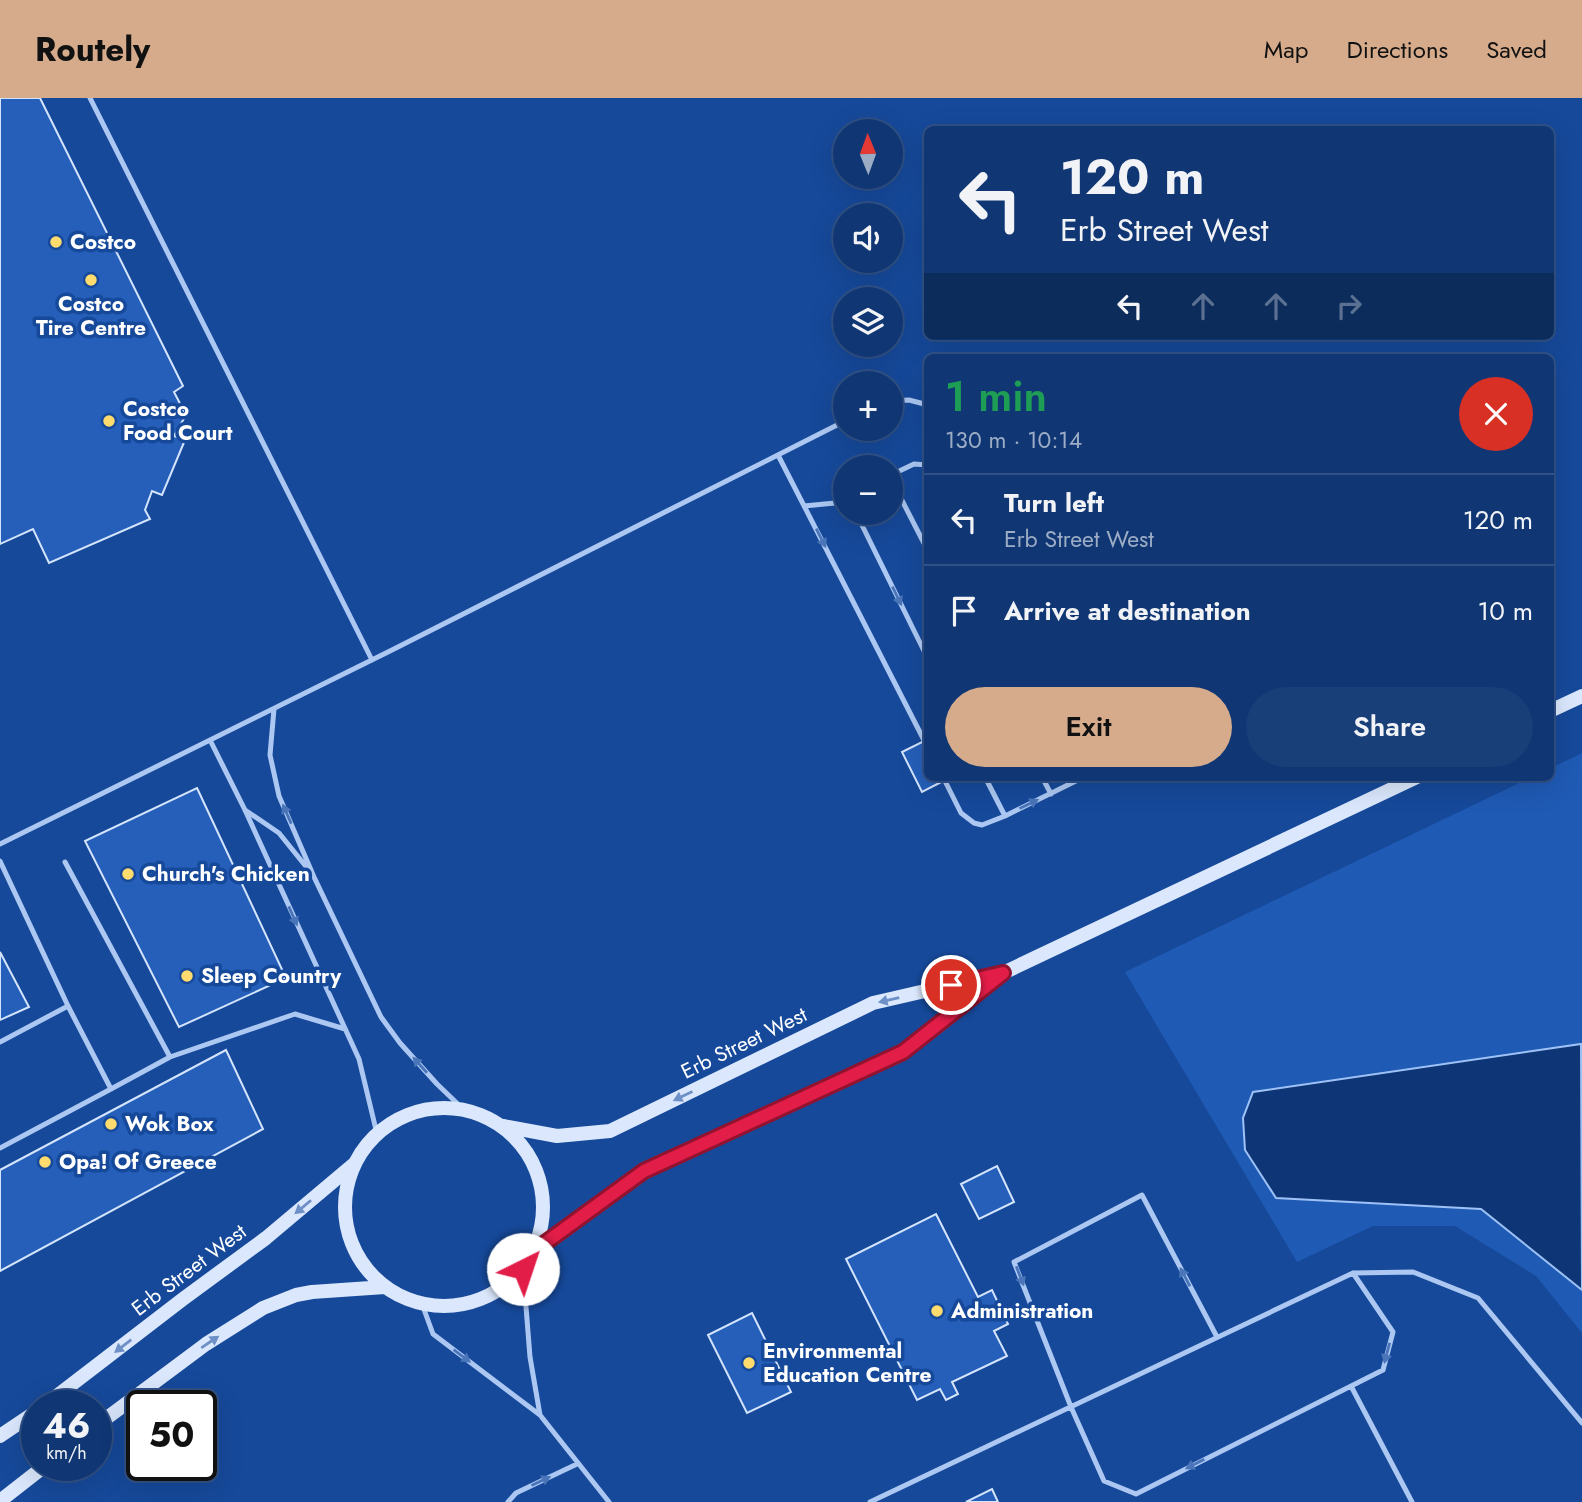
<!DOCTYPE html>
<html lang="en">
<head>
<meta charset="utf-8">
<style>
	:root { --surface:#103774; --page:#193f79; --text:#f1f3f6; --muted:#9cacc5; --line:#305186; --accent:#d6ab8b }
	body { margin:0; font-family:Jost,sans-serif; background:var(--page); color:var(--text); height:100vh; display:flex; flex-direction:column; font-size:26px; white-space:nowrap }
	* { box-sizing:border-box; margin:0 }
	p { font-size:23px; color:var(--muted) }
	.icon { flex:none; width:38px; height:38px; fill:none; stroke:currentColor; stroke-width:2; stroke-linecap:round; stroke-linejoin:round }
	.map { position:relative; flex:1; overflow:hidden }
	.sheet { position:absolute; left:924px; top:256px; width:630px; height:427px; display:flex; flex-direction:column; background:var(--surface); border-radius:10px; box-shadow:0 7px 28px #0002,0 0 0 2px var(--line) }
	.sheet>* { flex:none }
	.banner { position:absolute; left:924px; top:28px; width:630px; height:214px; border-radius:10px; box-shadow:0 7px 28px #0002,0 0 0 2px var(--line); background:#103774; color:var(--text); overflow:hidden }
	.needle { width:46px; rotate:359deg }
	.tools { position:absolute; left:833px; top:21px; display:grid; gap:14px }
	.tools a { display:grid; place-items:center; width:70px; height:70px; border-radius:50%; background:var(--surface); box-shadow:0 7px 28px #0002,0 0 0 2px var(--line); font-size:35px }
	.speed { position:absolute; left:21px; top:1292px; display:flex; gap:14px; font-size:35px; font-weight:700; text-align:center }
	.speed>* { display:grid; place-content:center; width:91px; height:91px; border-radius:50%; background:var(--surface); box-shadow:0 7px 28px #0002,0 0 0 2px var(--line); line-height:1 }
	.speed small { font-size:18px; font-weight:400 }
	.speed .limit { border:4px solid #111; border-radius:10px; background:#fff; color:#111 }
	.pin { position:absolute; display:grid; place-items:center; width:60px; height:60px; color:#fff; margin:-30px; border:4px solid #fff; border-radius:50%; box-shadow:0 2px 7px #0007 }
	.me { position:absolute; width:77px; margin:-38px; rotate:41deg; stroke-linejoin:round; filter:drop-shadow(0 0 5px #0008) }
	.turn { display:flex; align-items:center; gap:24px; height:147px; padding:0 21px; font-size:32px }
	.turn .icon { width:91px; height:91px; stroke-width:2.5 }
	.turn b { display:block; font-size:49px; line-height:60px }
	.lanes { display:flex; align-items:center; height:66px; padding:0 21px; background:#0003; justify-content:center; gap:35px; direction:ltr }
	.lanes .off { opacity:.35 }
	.round { display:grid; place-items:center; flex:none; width:74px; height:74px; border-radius:37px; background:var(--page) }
	.summary { display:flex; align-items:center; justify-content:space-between; height:119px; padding:0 21px }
	h1 { font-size:42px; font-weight:600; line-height:52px; color:#1e9e55 }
	.button { display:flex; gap:14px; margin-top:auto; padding:14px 21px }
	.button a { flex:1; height:80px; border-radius:42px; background:var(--accent); color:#111; font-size:28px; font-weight:600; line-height:80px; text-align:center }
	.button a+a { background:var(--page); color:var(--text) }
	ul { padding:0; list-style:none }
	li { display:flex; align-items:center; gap:21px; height:91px; padding:0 21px; border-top:2px solid var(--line) }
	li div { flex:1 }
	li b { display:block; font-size:26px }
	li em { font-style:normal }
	header { display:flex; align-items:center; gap:42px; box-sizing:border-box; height:98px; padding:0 35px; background:var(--accent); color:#111 }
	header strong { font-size:33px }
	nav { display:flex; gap:38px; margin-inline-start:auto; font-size:24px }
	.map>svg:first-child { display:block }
	.green { fill:#1f5ab4 }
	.water { fill:#0e3677; stroke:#9ec2f5; stroke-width:2 }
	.building { fill:#255fb9; stroke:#d3e4fc; stroke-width:2 }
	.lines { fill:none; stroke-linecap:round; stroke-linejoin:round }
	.lane { stroke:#acc8f2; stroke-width:5 }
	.secondary { stroke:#dae7fc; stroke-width:14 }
	.oneway { fill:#4a75b9 }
	.oneway2 { fill:#6e90c6 }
	.route-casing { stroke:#92132f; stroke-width:18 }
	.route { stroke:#e11d48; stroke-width:12 }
	.poi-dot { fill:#ffdc6d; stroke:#16499a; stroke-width:2.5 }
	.labels { text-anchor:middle; stroke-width:7; stroke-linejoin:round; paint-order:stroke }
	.poi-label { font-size:21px; font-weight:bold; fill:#fff; stroke:#16499a; text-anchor:start }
	.street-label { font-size:21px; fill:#fff; stroke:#16499a }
</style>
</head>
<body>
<header>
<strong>Routely</strong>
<nav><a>Map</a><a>Directions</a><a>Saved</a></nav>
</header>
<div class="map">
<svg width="1582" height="1404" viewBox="0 0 1582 1404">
	<rect width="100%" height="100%" fill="#16499a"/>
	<path class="green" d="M1582 655V947L1276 1100 1481 1111 1582 1192V1235L1536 1178 1455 1128H1373L1297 1164 1125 874 1532 679H1550L1551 670Z"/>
	<path class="water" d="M1581 946 1582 1192 1481 1111 1276 1100 1245 1052 1243 1020 1253 994Z"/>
	<path class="building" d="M0 0H40L183 288 174 294 186 317 174 338 185 342 162 397 152 393 145 412 150 421 49 465 33 431 0 446Z
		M928 641V679H951L922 694 902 654Z
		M197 690 286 880 179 929 85 743Z
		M0 854 29 909 0 922Z
		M226 952 263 1031 0 1173V1072Z
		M997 1068 1014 1104 979 1121 961 1086Z
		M936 1116 978 1199 992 1192 1008 1226 994 1233 1007 1258 952 1284 958 1296 946 1302 940 1291 917 1302 846 1161Z
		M752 1215 791 1294 747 1315 708 1237Z
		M992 1391 998 1404H966Z"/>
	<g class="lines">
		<path class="lane" d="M90 0 372 562
			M891 303 909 302 928 307
			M778 357 928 650
			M891 377 914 366 928 367
			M891 381 928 453
			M804 408 835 405 845 400
			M856 415 928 561
			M274 611 270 657 279 698 314 779 381 919 400 945 437 986 463 1011
			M210 642 245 712 359 961 377 1036
			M943 679 961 715 974 725 982 727 1005 718 1084 679
			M985 679 1005 718
			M1042 679 1051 696
			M245 712 279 735 308 771
			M0 746 390 553 845 323
			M0 763 68 908 111 991 0 1050
			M65 764 170 959 111 991
			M0 944 68 908
			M170 959 295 916 345 931
			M523 1171 530 1259 540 1317
			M422 1206 433 1236 540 1317 609 1404
			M1217 1239 1142 1097 1014 1164 1071 1309 1104 1383 1136 1396 1383 1272 1393 1234 1353 1175
			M1351 1288 1412 1404
			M508 1404 516 1395 577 1366
			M870 1404 1353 1175 1413 1174 1478 1200 1582 1325"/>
		<path class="secondary" d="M1550 613 1582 598
			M345 1109a99 99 0 1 1 198 0a99 99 0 1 1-198 0Z
			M503 1028 557 1038 610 1033 873 905 1003 875 1417 679
			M534 1153 644 1073 903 954 999 878
			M45 1307 183 1201 266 1140 354 1066
			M96 1328 206 1246 263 1210 296 1197 312 1194 385 1189
			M0 1338 37 1313
			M0 1403 46 1367"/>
	</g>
	<defs><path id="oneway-solid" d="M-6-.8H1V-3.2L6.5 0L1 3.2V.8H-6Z" transform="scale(1.75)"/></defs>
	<g class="oneway">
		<use href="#oneway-solid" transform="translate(821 440) rotate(63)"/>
		<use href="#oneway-solid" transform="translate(897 498) rotate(64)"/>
		<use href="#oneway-solid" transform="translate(1029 706) rotate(-26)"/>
		<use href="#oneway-solid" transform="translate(287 716) rotate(-114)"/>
		<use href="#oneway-solid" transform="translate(293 818) rotate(66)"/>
		<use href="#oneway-solid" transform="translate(420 967) rotate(-132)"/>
		<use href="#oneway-solid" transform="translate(1020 1178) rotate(69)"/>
		<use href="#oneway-solid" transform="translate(1185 1179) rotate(-118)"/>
		<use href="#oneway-solid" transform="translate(1387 1255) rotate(105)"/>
		<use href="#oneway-solid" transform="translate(462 1258) rotate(37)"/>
		<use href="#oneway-solid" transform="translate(1195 1366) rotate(153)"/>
		<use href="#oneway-solid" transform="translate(541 1383) rotate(-25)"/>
	</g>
	<g class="oneway2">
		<use href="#oneway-solid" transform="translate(889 902) rotate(167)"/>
		<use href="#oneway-solid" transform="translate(683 998) rotate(154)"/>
		<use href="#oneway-solid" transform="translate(303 1109) rotate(140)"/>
		<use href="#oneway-solid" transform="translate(210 1244) rotate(-34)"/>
		<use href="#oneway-solid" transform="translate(123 1248) rotate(142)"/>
	</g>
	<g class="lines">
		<g class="route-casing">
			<path id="route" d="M523 1171 534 1153 644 1073 903 954 1003 875 951 887"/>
		</g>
		<use href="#route" class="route"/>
	</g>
	<g class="poi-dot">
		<circle cx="56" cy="144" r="7"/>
		<circle cx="91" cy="182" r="7"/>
		<circle cx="109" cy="323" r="7"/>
		<circle cx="128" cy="776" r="7"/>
		<circle cx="187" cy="878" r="7"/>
		<circle cx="111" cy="1026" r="7"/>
		<circle cx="45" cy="1064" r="7"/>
		<circle cx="937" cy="1213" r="7"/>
		<circle cx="749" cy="1265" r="7"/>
	</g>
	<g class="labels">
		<g class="poi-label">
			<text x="70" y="151">Costco</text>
			<text x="91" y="213" text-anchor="middle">Costco<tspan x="91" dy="24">Tire Centre</tspan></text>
			<text x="123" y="318">Costco<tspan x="123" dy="24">Food Court</tspan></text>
			<text x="142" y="783">Church's Chicken</text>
			<text x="201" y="885">Sleep Country</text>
			<text x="125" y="1033">Wok Box</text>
			<text x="59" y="1071">Opa! Of Greece</text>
			<text x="951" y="1220">Administration</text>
			<text x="763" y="1260">Environmental<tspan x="763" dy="24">Education Centre</tspan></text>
		</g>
		<g class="street-label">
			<text transform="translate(744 945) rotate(-26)" y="7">Erb Street West</text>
			<text transform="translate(189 1172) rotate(-37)" y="7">Erb Street West</text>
		</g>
	</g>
</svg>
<div class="tools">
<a><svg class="needle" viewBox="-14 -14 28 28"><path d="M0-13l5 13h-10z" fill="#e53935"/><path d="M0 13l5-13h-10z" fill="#9cacc5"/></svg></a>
<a><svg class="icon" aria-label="sound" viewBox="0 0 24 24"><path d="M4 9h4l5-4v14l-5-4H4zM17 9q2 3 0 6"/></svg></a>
<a><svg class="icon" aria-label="layers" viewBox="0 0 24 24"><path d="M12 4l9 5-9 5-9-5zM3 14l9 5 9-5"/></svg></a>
<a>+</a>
<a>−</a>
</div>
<div class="speed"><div>46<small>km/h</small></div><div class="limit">50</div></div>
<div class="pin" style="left:951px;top:887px;background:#d93025"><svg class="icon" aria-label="arrive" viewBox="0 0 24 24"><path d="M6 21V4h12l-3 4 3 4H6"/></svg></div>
<svg class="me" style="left:523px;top:1171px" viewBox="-20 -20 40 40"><circle r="19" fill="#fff"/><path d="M0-13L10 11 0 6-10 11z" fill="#e11d48"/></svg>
<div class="banner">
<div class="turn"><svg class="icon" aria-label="left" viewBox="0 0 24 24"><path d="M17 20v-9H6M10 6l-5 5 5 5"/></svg><div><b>120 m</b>Erb Street West</div></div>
<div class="lanes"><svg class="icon" aria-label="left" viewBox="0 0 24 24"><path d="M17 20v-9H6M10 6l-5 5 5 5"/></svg><svg class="icon off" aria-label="ahead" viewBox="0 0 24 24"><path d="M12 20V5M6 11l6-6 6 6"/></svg><svg class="icon off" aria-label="ahead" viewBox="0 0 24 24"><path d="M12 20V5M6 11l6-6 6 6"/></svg><svg class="icon off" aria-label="right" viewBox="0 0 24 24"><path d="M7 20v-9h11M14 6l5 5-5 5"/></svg></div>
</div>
<section class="sheet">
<div class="summary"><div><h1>1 min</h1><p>130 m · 10:14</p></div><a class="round" style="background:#d93025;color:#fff"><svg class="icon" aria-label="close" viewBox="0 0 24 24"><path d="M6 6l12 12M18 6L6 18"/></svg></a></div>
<ul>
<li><svg class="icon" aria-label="left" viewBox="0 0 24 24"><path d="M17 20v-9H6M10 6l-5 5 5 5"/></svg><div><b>Turn left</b><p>Erb Street West</p></div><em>120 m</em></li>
<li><svg class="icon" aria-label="arrive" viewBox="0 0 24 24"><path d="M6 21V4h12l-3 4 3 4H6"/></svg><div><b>Arrive at destination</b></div><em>10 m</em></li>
</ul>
<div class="button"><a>Exit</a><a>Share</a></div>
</section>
</div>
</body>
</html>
